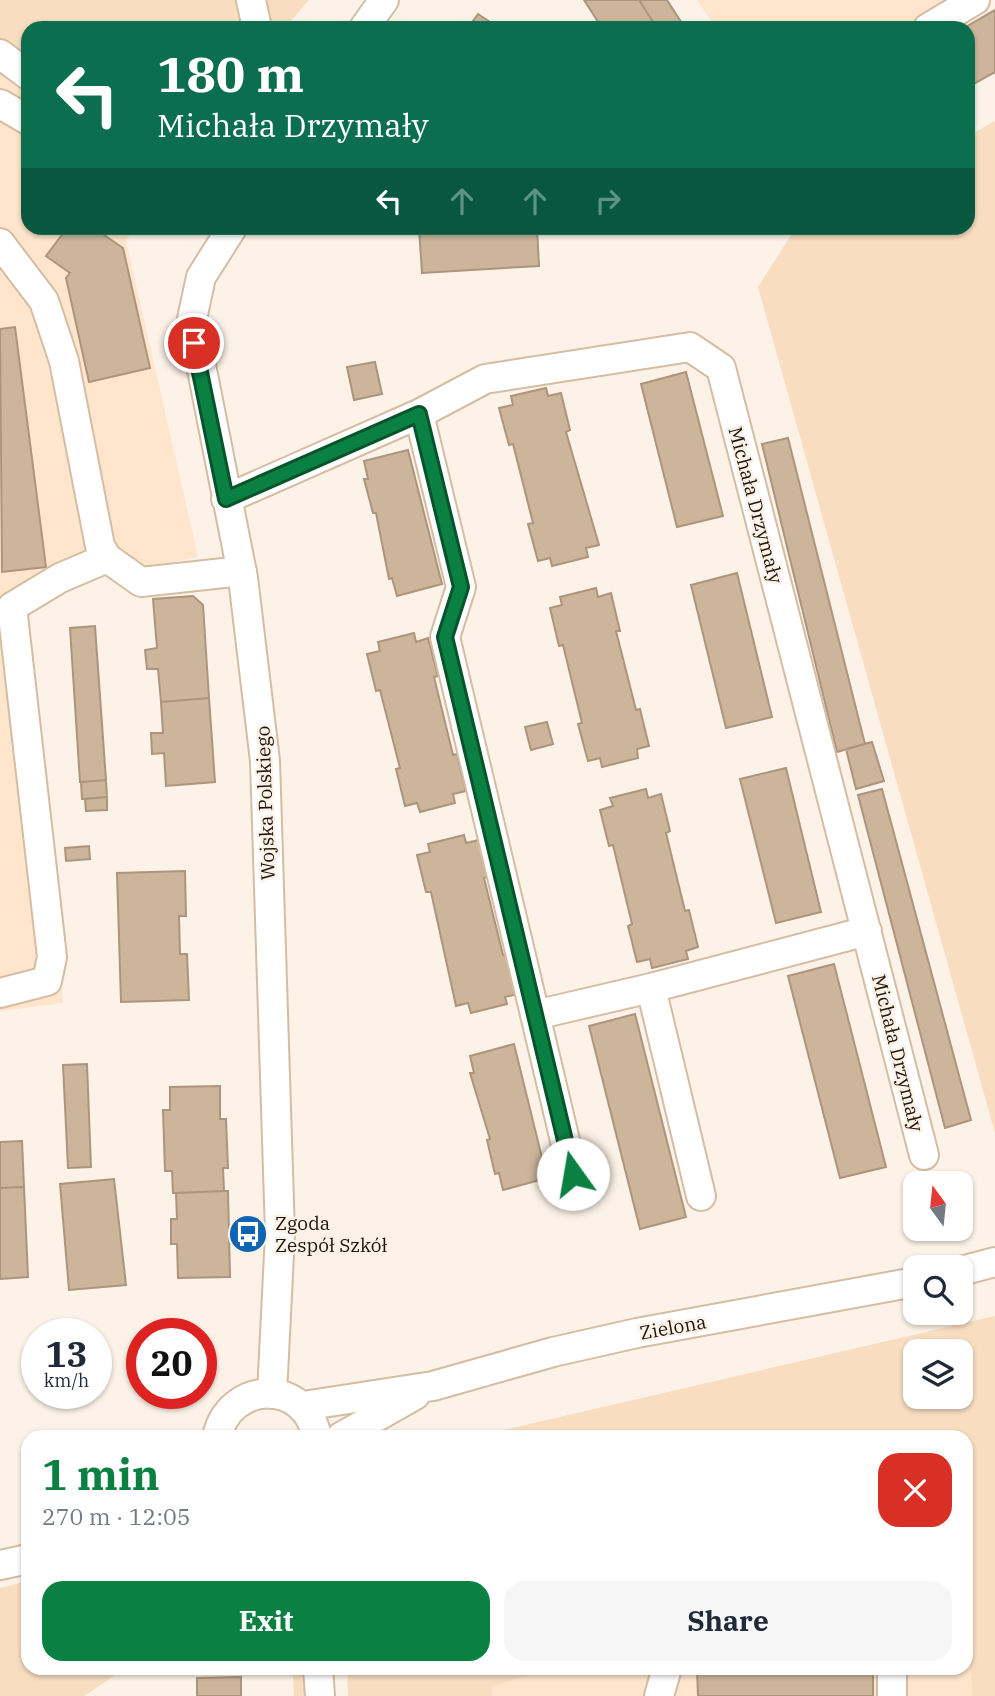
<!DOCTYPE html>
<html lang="en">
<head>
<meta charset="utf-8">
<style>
	:root { --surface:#fff; --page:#f6f6f7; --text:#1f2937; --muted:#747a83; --accent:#0b8043 }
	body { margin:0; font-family:"IBM Plex Serif",serif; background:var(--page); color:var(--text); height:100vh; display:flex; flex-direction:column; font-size:26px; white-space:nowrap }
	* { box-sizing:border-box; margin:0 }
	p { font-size:23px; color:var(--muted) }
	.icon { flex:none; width:38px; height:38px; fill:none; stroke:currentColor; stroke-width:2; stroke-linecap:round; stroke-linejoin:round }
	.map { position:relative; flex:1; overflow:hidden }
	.details { position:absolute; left:21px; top:1430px; width:952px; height:245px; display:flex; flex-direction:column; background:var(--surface); border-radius:21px; box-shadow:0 2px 5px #0004 }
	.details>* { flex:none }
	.guide { position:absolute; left:21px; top:21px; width:954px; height:214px; border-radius:21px; box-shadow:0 2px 5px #0004; background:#0b6e4f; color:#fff; overflow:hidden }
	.needle { width:46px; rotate:345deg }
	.tools { position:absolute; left:903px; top:1171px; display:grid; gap:14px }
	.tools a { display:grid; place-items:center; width:70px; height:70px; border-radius:14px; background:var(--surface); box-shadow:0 2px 5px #0004; font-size:35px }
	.speed { position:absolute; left:21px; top:1318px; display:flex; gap:14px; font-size:35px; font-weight:700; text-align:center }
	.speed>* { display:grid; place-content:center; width:91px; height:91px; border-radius:50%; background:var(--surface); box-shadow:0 2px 5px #0004; line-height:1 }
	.speed small { font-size:18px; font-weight:400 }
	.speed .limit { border:10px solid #d22; background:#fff; color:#111 }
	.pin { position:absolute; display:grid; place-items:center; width:60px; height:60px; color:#fff; margin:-30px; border:4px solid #fff; border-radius:50%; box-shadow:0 2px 7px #0007 }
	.me { position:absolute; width:77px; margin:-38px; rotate:347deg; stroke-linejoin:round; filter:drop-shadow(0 0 5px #0008) }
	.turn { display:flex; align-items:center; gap:24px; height:147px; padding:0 21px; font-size:32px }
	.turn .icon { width:91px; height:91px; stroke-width:2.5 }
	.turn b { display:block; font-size:49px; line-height:60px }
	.lanes { display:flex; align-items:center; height:66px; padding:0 21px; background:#0003; justify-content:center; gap:35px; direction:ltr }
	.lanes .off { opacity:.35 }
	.round { display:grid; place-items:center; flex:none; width:74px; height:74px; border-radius:21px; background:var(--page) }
	.head { display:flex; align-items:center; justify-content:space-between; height:119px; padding:0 21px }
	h1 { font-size:42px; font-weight:700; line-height:52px; color:var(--accent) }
	.primary-button { display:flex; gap:14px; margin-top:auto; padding:14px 21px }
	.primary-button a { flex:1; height:80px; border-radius:21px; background:var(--accent); color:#fff; font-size:28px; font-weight:700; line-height:80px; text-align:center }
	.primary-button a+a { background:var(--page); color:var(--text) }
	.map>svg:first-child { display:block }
	.built { fill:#fee5cb }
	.green { fill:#f8ddc0; fill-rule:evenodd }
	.building { fill:#cdb59b; stroke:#ac957c; stroke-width:2 }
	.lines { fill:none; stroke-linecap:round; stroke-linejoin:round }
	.minor-casing { stroke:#d5bda3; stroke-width:32 }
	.minor { stroke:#fff; stroke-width:28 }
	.route-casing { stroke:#07532c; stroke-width:18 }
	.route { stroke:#0b8043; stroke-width:12 }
	.labels { text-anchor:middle; stroke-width:5; stroke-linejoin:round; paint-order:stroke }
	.street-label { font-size:19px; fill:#1e150b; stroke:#fcf2e7 }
	.poi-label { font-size:19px; fill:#1e150b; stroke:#fcf2e7; text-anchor:start }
</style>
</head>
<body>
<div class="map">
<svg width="995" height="1696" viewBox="0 0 995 1696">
	<rect width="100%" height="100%" fill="#fcf2e7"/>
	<path class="built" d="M697 0H951L903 28H716Z
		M0 55 28 76V228H134L126 241 198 557 64 584 26 606 63 1003 0 1011Z
		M966 1596 972 1696H491V1687L549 1668H966Z"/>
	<path class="green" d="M0 0H309L285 28H28V76L0 55Z
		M995 121V1133L758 287 793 232 801 228H968V136Z
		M995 1316V1696H972L966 1596V1437H474ZM915 1351H961V1396H915Z
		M28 1581V1668H126L84 1696H0V1588Z
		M300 1668 304 1673 306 1696H294L293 1677 287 1671Z
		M347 1668H549L492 1687 491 1696H348Z"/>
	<path class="building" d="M584 0H639L657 28H602Z
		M639 0H667L685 28H657Z
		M995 10V72L968 87V28H964Z
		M478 14 499 28H468Z
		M67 228H94L123 248 150 368 89 382 66 278 70 273 46 256Z
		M419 228H537L539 266 422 273Z
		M15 327 46 567 2 572 0 329Z
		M375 362 382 394 354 400 347 367Z
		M686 372 723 516 677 527 641 384Z
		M546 388 548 396 561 393 570 430 566 432 599 545 586 548 588 557 552 566 550 558 538 561 528 524 533 523 513 444 509 445 499 408 513 405 511 396Z
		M788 438 865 744 837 752 762 444Z
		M408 450 442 584 397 596 392 578 389 579 376 513H373L364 479H368L364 461Z
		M737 573 772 717 726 728 691 585Z
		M596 588 598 597 611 593 620 631H616L636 710 640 709 649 746 637 749 638 758 602 767 600 758 588 761 578 724 582 723 563 645 559 646 550 608 562 605 560 597Z
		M193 596 203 605 209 698 161 702 158 669H147L145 650 157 648 153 599Z
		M95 626 106 780 80 782 70 628Z
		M414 633 416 642 428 638 438 676 434 677 453 755 457 754 466 791 453 794 455 803 420 812 417 803 405 806 396 769 400 768 380 690 376 691 367 654 380 651 378 642Z
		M209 698 215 782 166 786 164 753 152 754 151 733H163L161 702Z
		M547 722 553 744 531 750 525 727Z
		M872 742 884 781 856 789 846 749Z
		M786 768 821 912 776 923 740 779Z
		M106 780 107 797 82 799 81 782Z
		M646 789 648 798 661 794 670 831 666 833 685 911 689 910 698 947 686 951 688 959 652 968 650 959 637 962 628 926 632 924 613 845 609 846 600 810 613 806 610 798Z
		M882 789 971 1120 945 1128 858 795Z
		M107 797V810L86 811 85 799Z
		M464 835 466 843 479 840 488 877 484 878 503 955 508 954 518 994 505 997 507 1004 471 1013 468 1003 456 1006 431 892H426L417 855 430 852 428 844Z
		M89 846 90 859 66 861 65 848Z
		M185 871 186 916H179L180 954H187L189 1000 121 1002 117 873Z
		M834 964 886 1167 840 1178 788 976Z
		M635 1014 686 1217 640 1229 589 1026Z
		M514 1044 547 1178 503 1190 499 1173 495 1174 487 1140 490 1139 470 1073H474L470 1056Z
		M87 1064 91 1167 68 1168 63 1065Z
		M220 1086V1119H226L228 1168H223L224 1191 173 1193 172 1171H165L163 1110H170V1087Z
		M22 1141 24 1187 0 1188V1142Z
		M114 1179 126 1285 69 1290 60 1184Z
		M24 1187 28 1277 0 1279V1188Z
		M224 1191H228L230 1277 178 1278 177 1244H171V1219H177L176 1193Z
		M697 1668H873V1696H698Z
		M241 1677V1696H197V1678Z"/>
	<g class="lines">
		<g class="minor-casing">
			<path id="minor" d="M251 0 257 28
				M364 28 384 0
				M928 28 975 0
				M0 54 28 75
				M0 104 28 120
				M232 228 201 277 192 319 243 578 265 761 280 1234 272 1394
				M0 243 44 301 64 361 100 546 107 558 141 582 242 571
				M419 414 461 587 445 637 573 1174
				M226 499 419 414 485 379 690 347 721 368 924 1155
				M651 988 701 1196
				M0 993 47 981 52 957 12 607 60 578 107 558
				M535 1015 651 988 867 931
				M961 1271 995 1262
				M303 1406 433 1386 553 1352 637 1333 915 1282
				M217 1437C229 1381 305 1377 317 1437
				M341 1437 415 1395
				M0 1565 28 1559
				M318 1668 320 1696
				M892 1668V1696
				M659 1696 667 1668"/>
		</g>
		<use href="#minor" class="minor"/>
	</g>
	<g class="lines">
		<g class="route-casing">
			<path id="route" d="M194 343 226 499 419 414 461 587 445 637 573 1174"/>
		</g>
		<use href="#route" class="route"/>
	</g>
	<defs>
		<g id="bus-disc" transform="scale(2.0125)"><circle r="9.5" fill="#0e64b1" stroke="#fcf2e7"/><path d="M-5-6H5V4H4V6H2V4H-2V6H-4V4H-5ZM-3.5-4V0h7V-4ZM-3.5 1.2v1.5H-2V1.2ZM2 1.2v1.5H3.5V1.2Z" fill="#fff"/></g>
	</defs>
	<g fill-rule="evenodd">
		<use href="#bus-disc" x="248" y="1234"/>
	</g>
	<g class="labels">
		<g class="street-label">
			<text transform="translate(756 505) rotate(75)" y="7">Michała Drzymały</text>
			<text transform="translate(265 803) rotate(-92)" y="7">Wojska Polskiego</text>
			<text transform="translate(898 1053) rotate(76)" y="7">Michała Drzymały</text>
			<text transform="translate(673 1327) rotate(-10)" y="7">Zielona</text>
		</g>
		<g class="poi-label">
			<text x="275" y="1230">Zgoda<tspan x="275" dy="22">Zespół Szkół</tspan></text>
		</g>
	</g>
</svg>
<div class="tools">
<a><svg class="needle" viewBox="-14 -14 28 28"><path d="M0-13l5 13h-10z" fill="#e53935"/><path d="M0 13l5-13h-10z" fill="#747a83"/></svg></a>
<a><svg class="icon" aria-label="search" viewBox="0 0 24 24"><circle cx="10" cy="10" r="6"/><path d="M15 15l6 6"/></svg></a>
<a><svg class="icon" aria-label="layers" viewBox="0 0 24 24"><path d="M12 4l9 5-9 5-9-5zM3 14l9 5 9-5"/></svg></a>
</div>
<div class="speed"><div>13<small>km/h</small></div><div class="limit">20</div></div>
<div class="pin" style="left:194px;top:343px;background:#d93025"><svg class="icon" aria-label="arrive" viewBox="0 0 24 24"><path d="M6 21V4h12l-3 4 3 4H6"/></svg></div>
<svg class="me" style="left:573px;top:1174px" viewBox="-20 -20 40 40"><circle r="19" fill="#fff"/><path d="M0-13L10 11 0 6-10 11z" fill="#0b8043"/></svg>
<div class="guide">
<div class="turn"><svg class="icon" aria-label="left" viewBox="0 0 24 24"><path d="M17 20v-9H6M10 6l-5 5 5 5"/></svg><div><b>180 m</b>Michała Drzymały</div></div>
<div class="lanes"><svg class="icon" aria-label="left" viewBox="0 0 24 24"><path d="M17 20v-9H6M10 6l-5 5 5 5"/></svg><svg class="icon off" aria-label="ahead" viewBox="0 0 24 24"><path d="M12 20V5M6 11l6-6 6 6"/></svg><svg class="icon off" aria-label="ahead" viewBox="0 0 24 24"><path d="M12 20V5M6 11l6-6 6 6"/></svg><svg class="icon off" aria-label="right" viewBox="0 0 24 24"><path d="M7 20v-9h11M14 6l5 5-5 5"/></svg></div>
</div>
<section class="details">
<div class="head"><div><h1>1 min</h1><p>270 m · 12:05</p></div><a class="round" style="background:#d93025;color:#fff"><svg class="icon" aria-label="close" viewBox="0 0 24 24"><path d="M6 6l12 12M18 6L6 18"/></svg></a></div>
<div class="primary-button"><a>Exit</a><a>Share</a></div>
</section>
</div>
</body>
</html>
